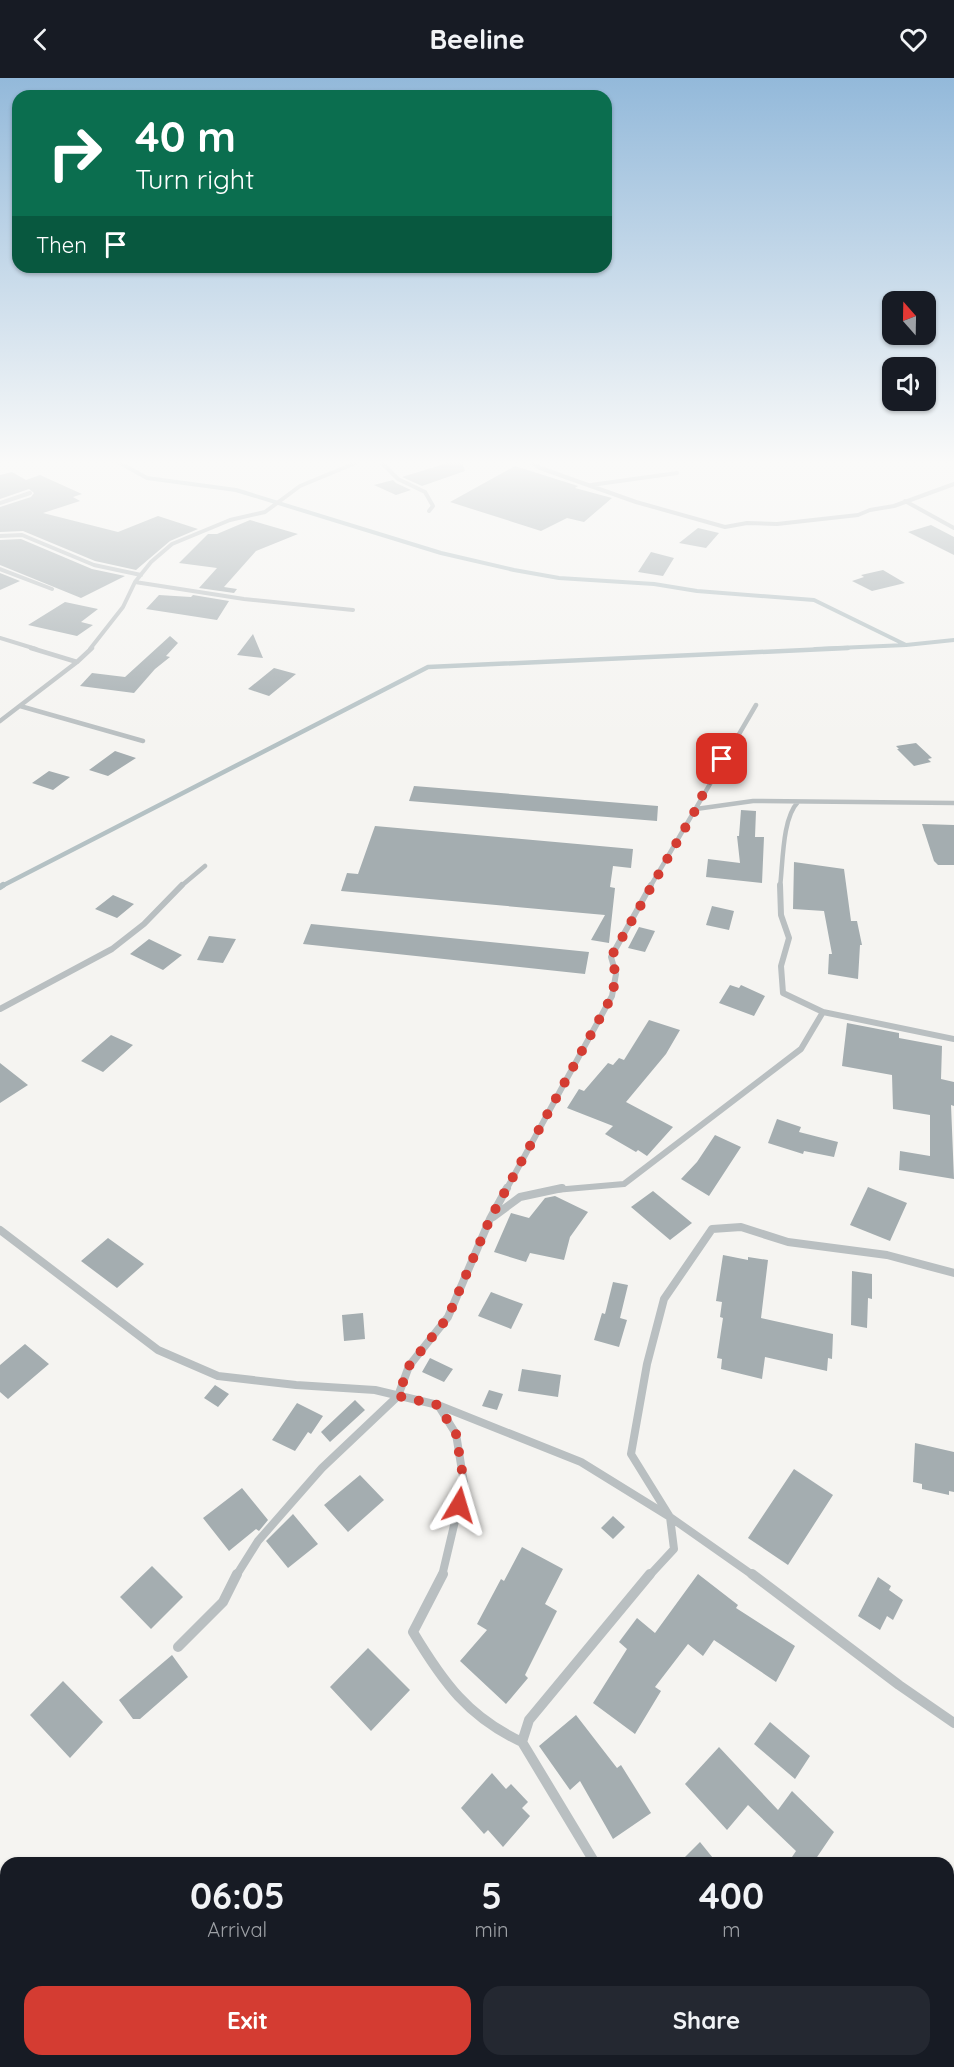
<!DOCTYPE html>
<html lang="en">
<head>
<meta charset="utf-8">
<style>
	:root { --surface:#171b24; --page:#242831; --text:#f1f3f6; --muted:#9ea1a6; --accent:#d43c32 }
	body { margin:0; font-family:Quicksand,sans-serif; background:var(--page); color:var(--text); height:100vh; display:flex; flex-direction:column; font-size:22px; white-space:nowrap }
	* { box-sizing:border-box; margin:0 }
	p { font-size:20px; color:var(--muted) }
	.icon { flex:none; width:33px; height:33px; fill:none; stroke:currentColor; stroke-width:2; stroke-linecap:round; stroke-linejoin:round }
	.map { position:relative; flex:1; overflow:hidden }
	.drawer { position:absolute; left:0px; top:1779px; width:954px; height:210px; display:flex; flex-direction:column; background:var(--surface); border-radius:18px 18px 0 0; box-shadow:0 2px 4px #0004 }
	.drawer>* { flex:none }
	.hud { position:absolute; left:12px; top:12px; width:600px; height:183px; border-radius:18px; box-shadow:0 2px 4px #0004; background:#0b6e4f; color:#fff; overflow:hidden }
	.needle { width:39px; rotate:340deg }
	.buttons { position:absolute; left:882px; top:213px; display:grid; gap:12px }
	.buttons a { display:grid; place-items:center; width:54px; height:54px; border-radius:12px; background:var(--surface); box-shadow:0 2px 4px #0004; font-size:30px }
	.pin { position:absolute; display:grid; place-items:center; width:51px; height:51px; color:#fff; margin:-26px; border-radius:12px; box-shadow:0 3px 9px #0006 }
	.me { position:absolute; width:66px; margin:-33px; rotate:7deg; stroke-linejoin:round; filter:drop-shadow(0 0 4px #0008) }
	.turn { display:flex; align-items:center; gap:21px; height:126px; padding:0 24px; font-size:27px }
	.turn .icon { width:78px; height:78px; stroke-width:2.5 }
	.turn b { display:block; font-size:42px; line-height:51px }
	.then { display:flex; align-items:center; height:57px; padding:0 24px; background:#0003; gap:12px; font-size:22px }
	.eta { display:flex; justify-content:space-evenly; align-items:center; height:102px; text-align:center }
	.eta b { font-size:36px; font-weight:700; line-height:42px }
	.action { display:flex; gap:12px; margin-top:auto; padding:12px 24px }
	.action a { flex:1; height:69px; border-radius:18px; background:var(--accent); color:#fff; font-size:24px; font-weight:700; line-height:69px; text-align:center }
	.action a+a { background:var(--page); color:var(--text) }
	header { display:flex; justify-content:space-between; align-items:center; height:78px; padding:0 24px; background:var(--surface); font-size:27px; font-weight:700 }
	.map>svg:first-child { display:block }
	.lines { fill:none; stroke-linecap:round; stroke-linejoin:round }
	.stream-far2 { stroke:#b4c1c4; stroke-width:4 }
	.stream-far1 { stroke:#b4c1c4; stroke-width:4.5 }
	.stream { stroke:#b4c1c4; stroke-width:6 }
	.building { fill:#a4adb0 }
	.minor-far4 { stroke:#b9bfc1; stroke-width:4 }
	.minor-far3 { stroke:#b9bfc1; stroke-width:4.5 }
	.minor-far2 { stroke:#b9bfc1; stroke-width:6 }
	.minor-far1 { stroke:#b9bfc1; stroke-width:8 }
	.minor { stroke:#b9bfc1; stroke-width:10 }
	.route { stroke:#d43c32; stroke-width:10; stroke-dasharray:0 18 }
</style>
</head>
<body>
<header><svg class="icon" aria-label="back" viewBox="0 0 24 24"><path d="M15 5l-7 7 7 7"/></svg>Beeline<svg class="icon" aria-label="heart" viewBox="0 0 24 24"><path d="M12 20l-8-8c-3-5 5-10 8-4 3-6 11-1 8 4z"/></svg></header>
<div class="map">
<svg width="954" height="1989" viewBox="0 0 954 1989">
	<rect width="100%" height="100%" fill="#f5f4f1"/>
	<g class="lines">
		<path class="stream-far2" d="M118 384 147 400 236 412 441 475 514 492 559 500 654 506 697 513 814 522 906 567
			M815 571 906 567 954 562"/>
		<path class="stream-far1" d="M0 809 428 589 848 570"/>
		<path class="stream" d="M0 809 3 807"/>
	</g>
	<path class="building" d="M451 384H462L465 393 422 408 402 399Z
		M515 388 578 408 575 410 612 420 584 444 567 440 541 453 450 424Z
		M12 394 26 402 40 397 82 416 73 419 80 423 43 435 118 454 158 438 198 451 170 463 136 492 95 483 23 453 0 454V429L31 419 34 415 29 411 0 421V397Z
		M393 402 396 405 411 412 396 417 374 407Z
		M250 442 298 456 256 473 224 509 237 511 234 515 199 510 217 490 179 485 208 456H217Z
		M931 447 954 459V477L908 454Z
		M698 450 719 455 706 470 679 465Z
		M21 461 92 491 125 498 81 520 0 487V462Z
		M651 474 674 480 663 498 638 494Z
		M883 492 905 505 872 513 852 503 864 499 861 497Z
		M0 495 20 503 0 512Z
		M159 517 191 519 193 517 229 523 217 542 146 531Z
		M65 524 98 531 81 544 93 547 77 558 28 547Z
		M253 556 263 580 237 577Z
		M170 558 178 565 166 578 170 579 155 591 134 615 80 608 92 595 125 599Z
		M274 590 296 596 269 618 248 611Z
		M916 665 932 680 928 681 931 684 914 688 897 671H899L896 668Z
		M115 673 136 680 108 698 89 692Z
		M49 693 70 699 53 712 32 705Z
		M414 708 658 728 657 743 409 723Z
		M741 732 756 733 755 759H764L762 805 706 799 708 781 740 785 737 758H739Z
		M922 746 954 747V787H938L934 783Z
		M375 748 633 771 631 790 613 788 610 809 615 810 609 865 591 862 605 837 341 813 347 795 358 796Z
		M794 784 844 791 851 843H857L862 867H860L858 901 828 896 829 876H832L824 833 793 831Z
		M113 817 134 826 117 840 95 831Z
		M712 828 734 833 729 852 706 847Z
		M311 846 589 874 585 896 303 866Z
		M639 849 655 853 645 874 628 870Z
		M209 858 236 861 223 885 197 882Z
		M149 861 182 877 163 892 130 876Z
		M730 907 739 910 741 907 765 918 754 938 719 925Z
		M649 942 680 952 666 976 626 1024 673 1049 647 1078 638 1072 636 1074 605 1056 613 1048 567 1030 579 1011 584 1013 608 985 613 987 619 980 624 982Z
		M847 945 899 955V960L942 968 941 1001 954 1004V1028L951 1027 954 1101 899 1092 900 1073 930 1078V1037L893 1031 892 997 842 988Z
		M111 957 133 967 103 994 81 983Z
		M0 985 28 1007 0 1025Z
		M777 1041 801 1049 799 1054 838 1064 834 1079 804 1073 803 1076 768 1065Z
		M715 1057 741 1069 709 1118 681 1101 697 1084Z
		M868 1109 907 1125 890 1163 850 1147Z
		M653 1113 692 1145 670 1162 631 1129Z
		M555 1118 588 1134 570 1159 564 1182 530 1175 526 1184 494 1174 511 1135 529 1140 545 1120Z
		M108 1160 144 1186 117 1210 81 1183Z
		M723 1177 748 1182V1179L768 1182 761 1240 833 1256 832 1281 828 1280 827 1293 765 1279 762 1301 721 1291 722 1281 717 1280 723 1240 720 1239 722 1224 716 1223Z
		M852 1193 872 1196V1221L868 1220 867 1250 851 1247Z
		M613 1204 628 1207 620 1240 627 1242 619 1269 594 1262 602 1235 605 1236Z
		M491 1214 523 1226 511 1251 478 1238Z
		M363 1235 365 1261 344 1263 342 1237Z
		M25 1266 49 1286 8 1321 0 1314V1287Z
		M430 1280 453 1291 444 1304 422 1294Z
		M522 1291 561 1297 558 1319 518 1313Z
		M215 1307 229 1316 218 1329 204 1320Z
		M489 1312 503 1316 497 1332 482 1328Z
		M355 1322 365 1332 330 1364 321 1354Z
		M297 1325 323 1338 311 1356 308 1354 295 1373 272 1362Z
		M915 1365 954 1374V1414L949 1413V1417L922 1411V1406L913 1404Z
		M794 1391 833 1417 788 1487 748 1460Z
		M360 1397 384 1422 348 1454 324 1427Z
		M242 1410 268 1442 259 1453 256 1451 229 1473 203 1440Z
		M293 1436 318 1466 288 1490 266 1463Z
		M613 1438 625 1449 613 1461 601 1450Z
		M522 1469 563 1491 545 1526 557 1533 525 1597 528 1600 506 1626 460 1583 487 1552 477 1546 501 1501 504 1503Z
		M152 1488 183 1519 151 1551 120 1519Z
		M698 1496 738 1527 736 1530 795 1568 776 1604 714 1562 703 1578 688 1566 655 1609 661 1613 635 1656 593 1625 627 1571 619 1564 637 1540 655 1555Z
		M878 1499 891 1508 889 1512 903 1522 893 1542 887 1538 880 1552 858 1538Z
		M368 1570 410 1612 371 1653 330 1609Z
		M172 1577 188 1599 140 1641H133L119 1622Z
		M63 1603 103 1644 70 1680 30 1637Z
		M576 1637 617 1690 621 1687 651 1735 613 1761 580 1703 570 1712 539 1668Z
		M770 1644 810 1678 795 1701 754 1666Z
		M719 1669 778 1732 792 1713 834 1754 813 1785H788L796 1773 748 1727 727 1752 685 1706Z
		M492 1695 506 1711 511 1706 528 1724 522 1730 530 1738 503 1769 488 1752 484 1756 461 1730Z
		M700 1764 717 1785H679Z"/>
	<g class="lines">
		<path class="minor-far4" d="M381 384 398 401 425 414 433 428 429 433
			M531 384 540 390 636 424 725 449 747 445 777 446 858 437 870 432 894 428 954 406
			M591 407 677 395
			M905 423 954 450
			M0 425 30 415
			M0 458 22 457 94 487 141 497
			M0 491 52 511
			M135 504 244 521 353 532
			M0 560 36 571
			M90 571 123 529 135 504 151 484 172 466 230 442 265 434 300 408 358 384"/>
		<path class="minor-far3" d="M31 570 77 584
			M20 628 143 663
			M0 643 77 584 92 570
			M696 731 753 723 954 725
			M180 809 205 788
			M650 809 756 627
			M780 809C783 786 782 740 798 724"/>
		<path class="minor-far2" d="M780 807 781 837 789 860 781 888 783 915 823 934
			M0 931 112 871 144 846 182 807
			M506 1112 612 918 616 896 611 879 651 807
			M555 1112 624 1106 801 971 823 934 954 961"/>
		<path class="minor-far1" d="M493 1139 520 1119 562 1110
			M0 1152 158 1272 218 1298 296 1307 375 1312 438 1327 581 1384 670 1439 754 1498
			M438 1327 456 1356 464 1405 442 1498
			M236 1498 258 1463 322 1390 398 1318 409 1288 448 1239 490 1141 507 1110
			M649 1498 674 1471 670 1439 631 1376 647 1286 664 1221 712 1151 741 1149 788 1164 887 1177 954 1195"/>
		<path class="minor" d="M443 1496 413 1554C443 1604 468 1639 522 1664
			M752 1496 899 1607 954 1645
			M178 1569 223 1524 237 1496
			M595 1785 522 1664 529 1642 650 1496
			M432 1983 441 1989
			M489 1989 493 1983"/>
	</g>
	<linearGradient id="sky" x2="0" y2="1"><stop stop-color="#93b9da"/><stop offset="0.58" stop-color="#fafaf9"/><stop offset="1" stop-color="#fafaf9" stop-opacity="0"/></linearGradient>
	<rect width="954" height="662" fill="url(#sky)"/>
	<g class="lines">
		<path class="route" d="M459 1427 464 1405 456 1356 438 1327 398 1318 409 1288 448 1239 490 1141 612 918 616 897 611 879 696 731 711 699 722 681"/>
	</g>
</svg>
<div class="buttons">
<a><svg class="needle" viewBox="-14 -14 28 28"><path d="M0-13l5 13h-10z" fill="#e53935"/><path d="M0 13l5-13h-10z" fill="#9ea1a6"/></svg></a>
<a><svg class="icon" aria-label="sound" viewBox="0 0 24 24"><path d="M4 9h4l5-4v14l-5-4H4zM17 9q2 3 0 6"/></svg></a>
</div>
<div class="pin" style="left:722px;top:681px;background:#d93025"><svg class="icon" aria-label="arrive" viewBox="0 0 24 24"><path d="M6 21V4h12l-3 4 3 4H6"/></svg></div>
<svg class="me" style="left:459px;top:1427px" viewBox="-20 -20 40 40"><path d="M0-17L14 15 0 8-14 15z" fill="#d43c32" stroke="#fff" stroke-width="4"/></svg>
<div class="hud">
<div class="turn"><svg class="icon" aria-label="right" viewBox="0 0 24 24"><path d="M7 20v-9h11M14 6l5 5-5 5"/></svg><div><b>40 m</b>Turn right</div></div>
<div class="then">Then<svg class="icon" aria-label="arrive" viewBox="0 0 24 24"><path d="M6 21V4h12l-3 4 3 4H6"/></svg></div>
</div>
<section class="drawer">
<div class="eta">
<div><b>06:05</b><p>Arrival</p></div>
<div><b>5</b><p>min</p></div>
<div><b>400</b><p>m</p></div>
</div>
<div class="action"><a>Exit</a><a>Share</a></div>
</section>
</div>
</body>
</html>
